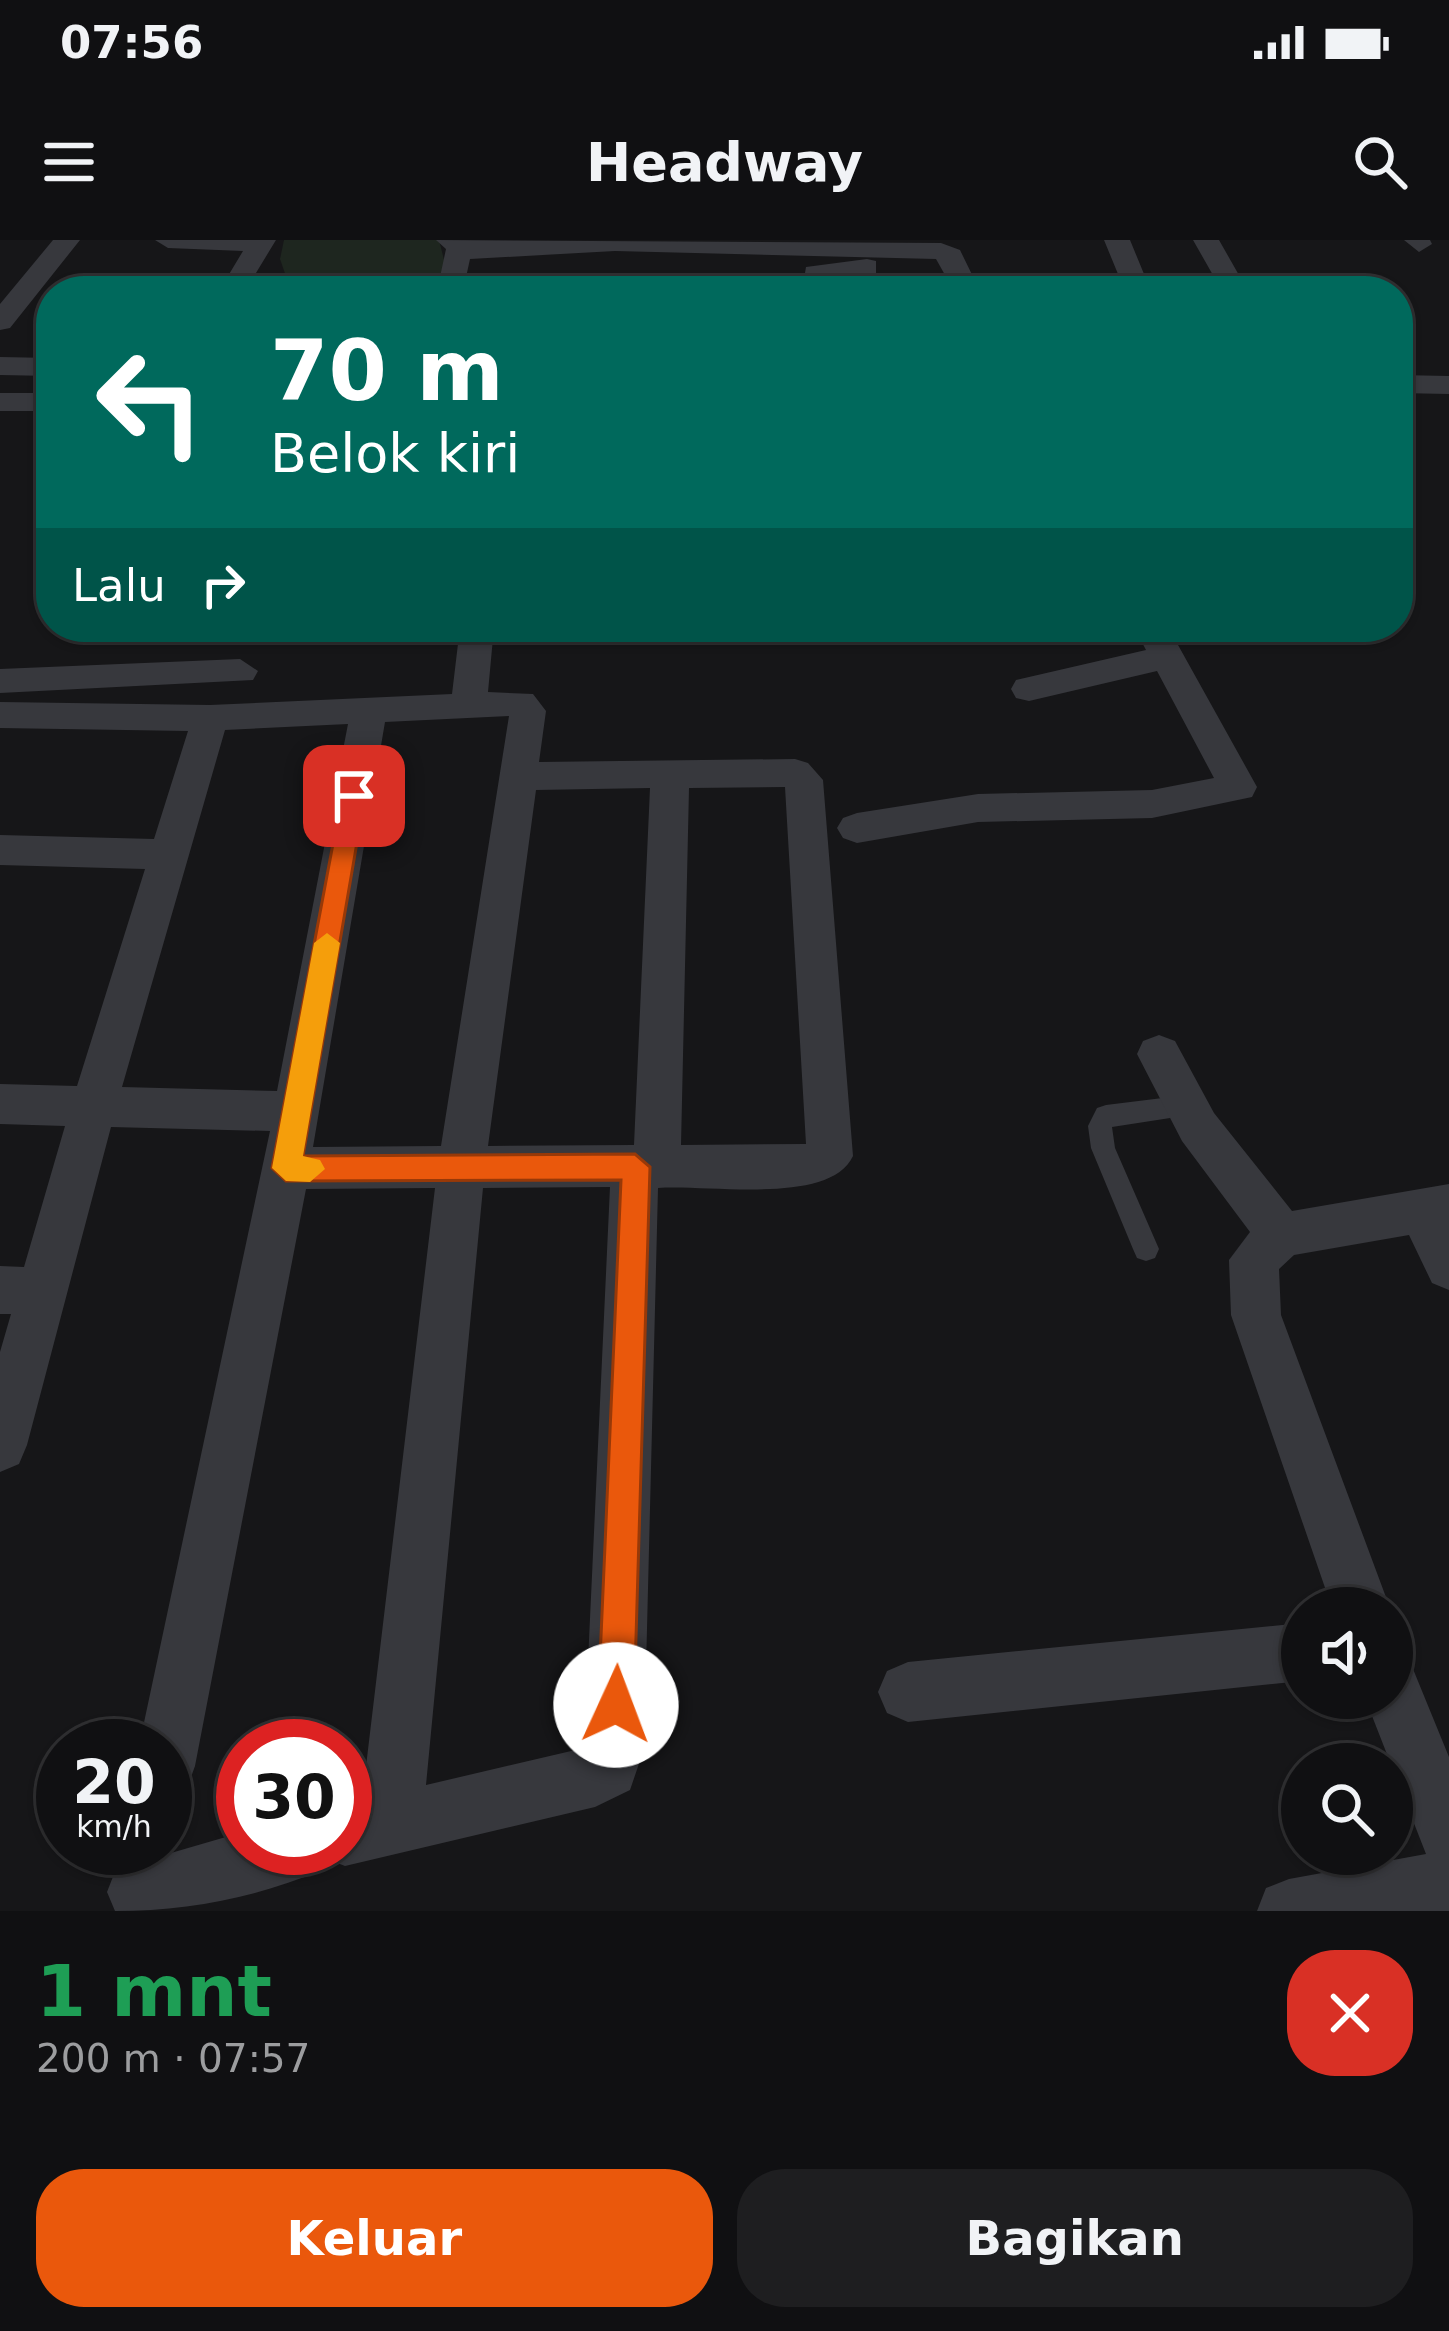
<!DOCTYPE html>
<html lang="id">
<head>
<meta charset="utf-8">
<style>
	:root { --surface:#101012; --page:#1e1e20; --text:#f1f3f6; --muted:#9c9d9f; --line:#303032; --accent:#ea580c }
	body { margin:0; font-family:"DejaVu Sans",sans-serif; background:var(--page); color:var(--text); height:100vh; display:flex; flex-direction:column; font-size:45px; white-space:nowrap }
	* { box-sizing:border-box; margin:0 }
	p { font-size:39px; color:var(--muted) }
	.icon { flex:none; width:66px; height:66px; fill:none; stroke:currentColor; stroke-width:2; stroke-linecap:round; stroke-linejoin:round }
	.map { position:relative; height:1671px; overflow:hidden }
	.details { display:flex; flex-direction:column; background:var(--surface); flex:1 }
	.details>* { flex:none }
	.top-card { position:absolute; left:36px; top:36px; width:1377px; height:366px; border-radius:48px; box-shadow:0 3px 9px #0004,0 0 0 3px var(--line); background:#00695c; color:#fff; overflow:hidden }
	.controls { position:absolute; left:1281px; top:1347px; display:grid; gap:24px }
	.controls a { display:grid; place-items:center; width:132px; height:132px; border-radius:50%; background:var(--surface); box-shadow:0 3px 9px #0004,0 0 0 3px var(--line); font-size:60px }
	.speed { position:absolute; left:36px; top:1479px; display:flex; gap:24px; font-size:60px; font-weight:700; text-align:center }
	.speed>* { display:grid; place-content:center; width:156px; height:156px; border-radius:50%; background:var(--surface); box-shadow:0 3px 9px #0004,0 0 0 3px var(--line); line-height:1 }
	.speed small { font-size:30px; font-weight:400 }
	.speed .limit { border:18px solid #d22; background:#fff; color:#111 }
	.pin { position:absolute; display:grid; place-items:center; width:102px; height:102px; color:#fff; margin:-51px; border-radius:24px; box-shadow:0 6px 18px #0006 }
	.me { position:absolute; width:132px; margin:-66px; rotate:2deg; stroke-linejoin:round; filter:drop-shadow(0 0 9px #0008) }
	.turn { display:flex; align-items:center; gap:42px; height:252px; padding:0 36px; font-size:54px }
	.turn .icon { width:156px; height:156px; stroke-width:2.5 }
	.turn b { display:block; font-size:84px; line-height:102px }
	.then { display:flex; align-items:center; height:114px; padding:0 36px; background:#0003; gap:24px; font-size:45px }
	.round { display:grid; place-items:center; flex:none; width:126px; height:126px; border-radius:48px; background:var(--page) }
	.overview { display:flex; align-items:center; justify-content:space-between; height:204px; padding:0 36px }
	h1 { font-size:72px; font-weight:700; line-height:90px; color:#1e9e55 }
	.primary-button { display:flex; gap:24px; margin-top:auto; padding:24px 36px }
	.primary-button a { flex:1; height:138px; border-radius:48px; background:var(--accent); color:#fff; font-size:48px; font-weight:700; line-height:138px; text-align:center }
	.primary-button a+a { background:var(--page); color:var(--text) }
	.status { display:flex; justify-content:space-between; align-items:center; height:84px; padding:0 60px; background:var(--surface); direction:ltr }
	.status svg { height:33px; fill:currentColor }
	header { display:flex; justify-content:space-between; align-items:center; height:156px; padding:0 36px; background:var(--surface); font-size:54px; font-weight:700 }
	.map>svg:first-child { display:block }
	.green { fill:#1e261f }
	.lines { fill:none; stroke-linecap:round; stroke-linejoin:round }
	.service { fill:#37383d; fill-rule:evenodd }
	.minor { fill:#37383d; fill-rule:evenodd }
	.route { fill:#ea580c; stroke:#983908; stroke-width:3 }
	.slow { fill:#f59e0b }
</style>
</head>
<body>
<div class="status"><b>07:56</b><svg viewBox="0 0 49 12"><path d="M0 12V9h3v3zM5 12V6h3v6zM10 12V3h3v9zM15 12V0h3v12zM26 1h20v11H26zM47 4h2v5h-2z"/></svg></div>
<header><svg class="icon" aria-label="menu" viewBox="0 0 24 24"><path d="M4 6h16M4 12h16M4 18h16"/></svg>Headway<svg class="icon" aria-label="search" viewBox="0 0 24 24"><circle cx="10" cy="10" r="6"/><path d="M15 15l6 6"/></svg></header>
<div class="map">
<svg width="1449" height="1671" viewBox="0 0 1449 1671">
	<rect width="100%" height="100%" fill="#161618"/>
	<path class="green" d="M284 0H439L452 51H291L280 19Z"/>
	<g class="lines">
		<path class="service" d="M1187 855 1196 858 1199 866 1196 874 1112 887 1115 908 1159 1009 1155 1018 1146 1021 1137 1018 1133 1009 1091 908 1088 886 1097 868 1106 865Z"/>
		<path class="minor" d="M53 0H80L10 88 0 90V64Z
			M155 0H276L245 51H219L243 11 168 8Z
			M436 0 941 3 960 10 980 51H954L936 19 615 11 470 19 463 51H437L446 9Z
			M1104 0H1130L1151 51H1125Z
			M1193 0H1219L1248 51H1222Z
			M1404 0H1430L1432 4 1419 12Z
			M867 19 876 21V33L828 39V51H802L806 27Z
			M0 117 51 118V136L0 135Z
			M1398 135 1449 136V154L1398 153Z
			M0 153H51V171H0Z
			M460 387H494L488 452 533 454 546 471 539 522 795 519 808 523 823 540 853 916C830 966 707 944 658 948L644 1509 630 1550 595 1567 345 1626 327 1619 322 1630C255 1658 187 1671 115 1671L107 1652 116 1629 243 1592V1608H345V1564L362 1560 435 948 306 949 195 1526 187 1548 165 1556V1506H139L270 891 111 887 27 1205 19 1224 0 1232V1112L11 1074H0V1026L24 1027 65 886 0 884V844L77 846 145 629 0 625V595L154 599 188 491 0 488V462L210 465 452 454ZM509 476 441 906 313 907 385 482ZM348 484 277 851 122 847 225 490ZM785 547 806 904 681 905 689 548ZM650 548 634 905 488 906 536 550ZM610 947 584 1508 426 1545 483 948Z
			M1134 387H1168L1257 547 1252 557 1152 578 978 582 857 603 843 598 837 588 843 578 857 573 978 554 1152 550 1214 538 1157 431 1029 461 1016 458 1011 449 1016 440 1146 410Z
			M240 419 258 431 253 440 0 453V429Z
			M1159 795 1175 801 1214 873 1292 971 1449 944V1050L1432 1043 1409 995 1294 1015 1279 1029 1281 1075 1390 1368H1332L1231 1075 1229 1020 1250 992 1182 901 1137 814 1143 801Z
			M1302 1383V1441L908 1482 887 1473 878 1452 887 1431 908 1422Z
			M1392 1420 1413 1429 1449 1517V1671H1257L1266 1648 1289 1639 1426 1614 1365 1458H1392Z"/>
	</g>
	<path class="route" d="M354 548 365 556 303 916 635 914 650 927 634 1465 629 1477 616 1483 603 1477 598 1465 621 940 286 941 272 928 342 556Z"/>
	<path class="slow" d="M327 693 340 703 303 916 320 920 325 929 310 942 286 941 272 928 314 703Z"/>
</svg>
<div class="controls">
<a><svg class="icon" aria-label="sound" viewBox="0 0 24 24"><path d="M4 9h4l5-4v14l-5-4H4zM17 9q2 3 0 6"/></svg></a>
<a><svg class="icon" aria-label="search" viewBox="0 0 24 24"><circle cx="10" cy="10" r="6"/><path d="M15 15l6 6"/></svg></a>
</div>
<div class="speed"><div>20<small>km/h</small></div><div class="limit">30</div></div>
<div class="pin" style="left:354px;top:556px;background:#d93025"><svg class="icon" aria-label="arrive" viewBox="0 0 24 24"><path d="M6 21V4h12l-3 4 3 4H6"/></svg></div>
<svg class="me" style="left:616px;top:1465px" viewBox="-20 -20 40 40"><circle r="19" fill="#fff"/><path d="M0-13L10 11 0 6-10 11z" fill="#ea580c"/></svg>
<div class="top-card">
<div class="turn"><svg class="icon" aria-label="left" viewBox="0 0 24 24"><path d="M17 20v-9H6M10 6l-5 5 5 5"/></svg><div><b>70 m</b>Belok kiri</div></div>
<div class="then">Lalu<svg class="icon" aria-label="right" viewBox="0 0 24 24"><path d="M7 20v-9h11M14 6l5 5-5 5"/></svg></div>
</div>
</div>
<section class="details">
<div class="overview"><div><h1>1 mnt</h1><p>200 m · 07:57</p></div><a class="round" style="background:#d93025;color:#fff"><svg class="icon" aria-label="close" viewBox="0 0 24 24"><path d="M6 6l12 12M18 6L6 18"/></svg></a></div>
<div class="primary-button"><a>Keluar</a><a>Bagikan</a></div>
</section>
</body>
</html>
